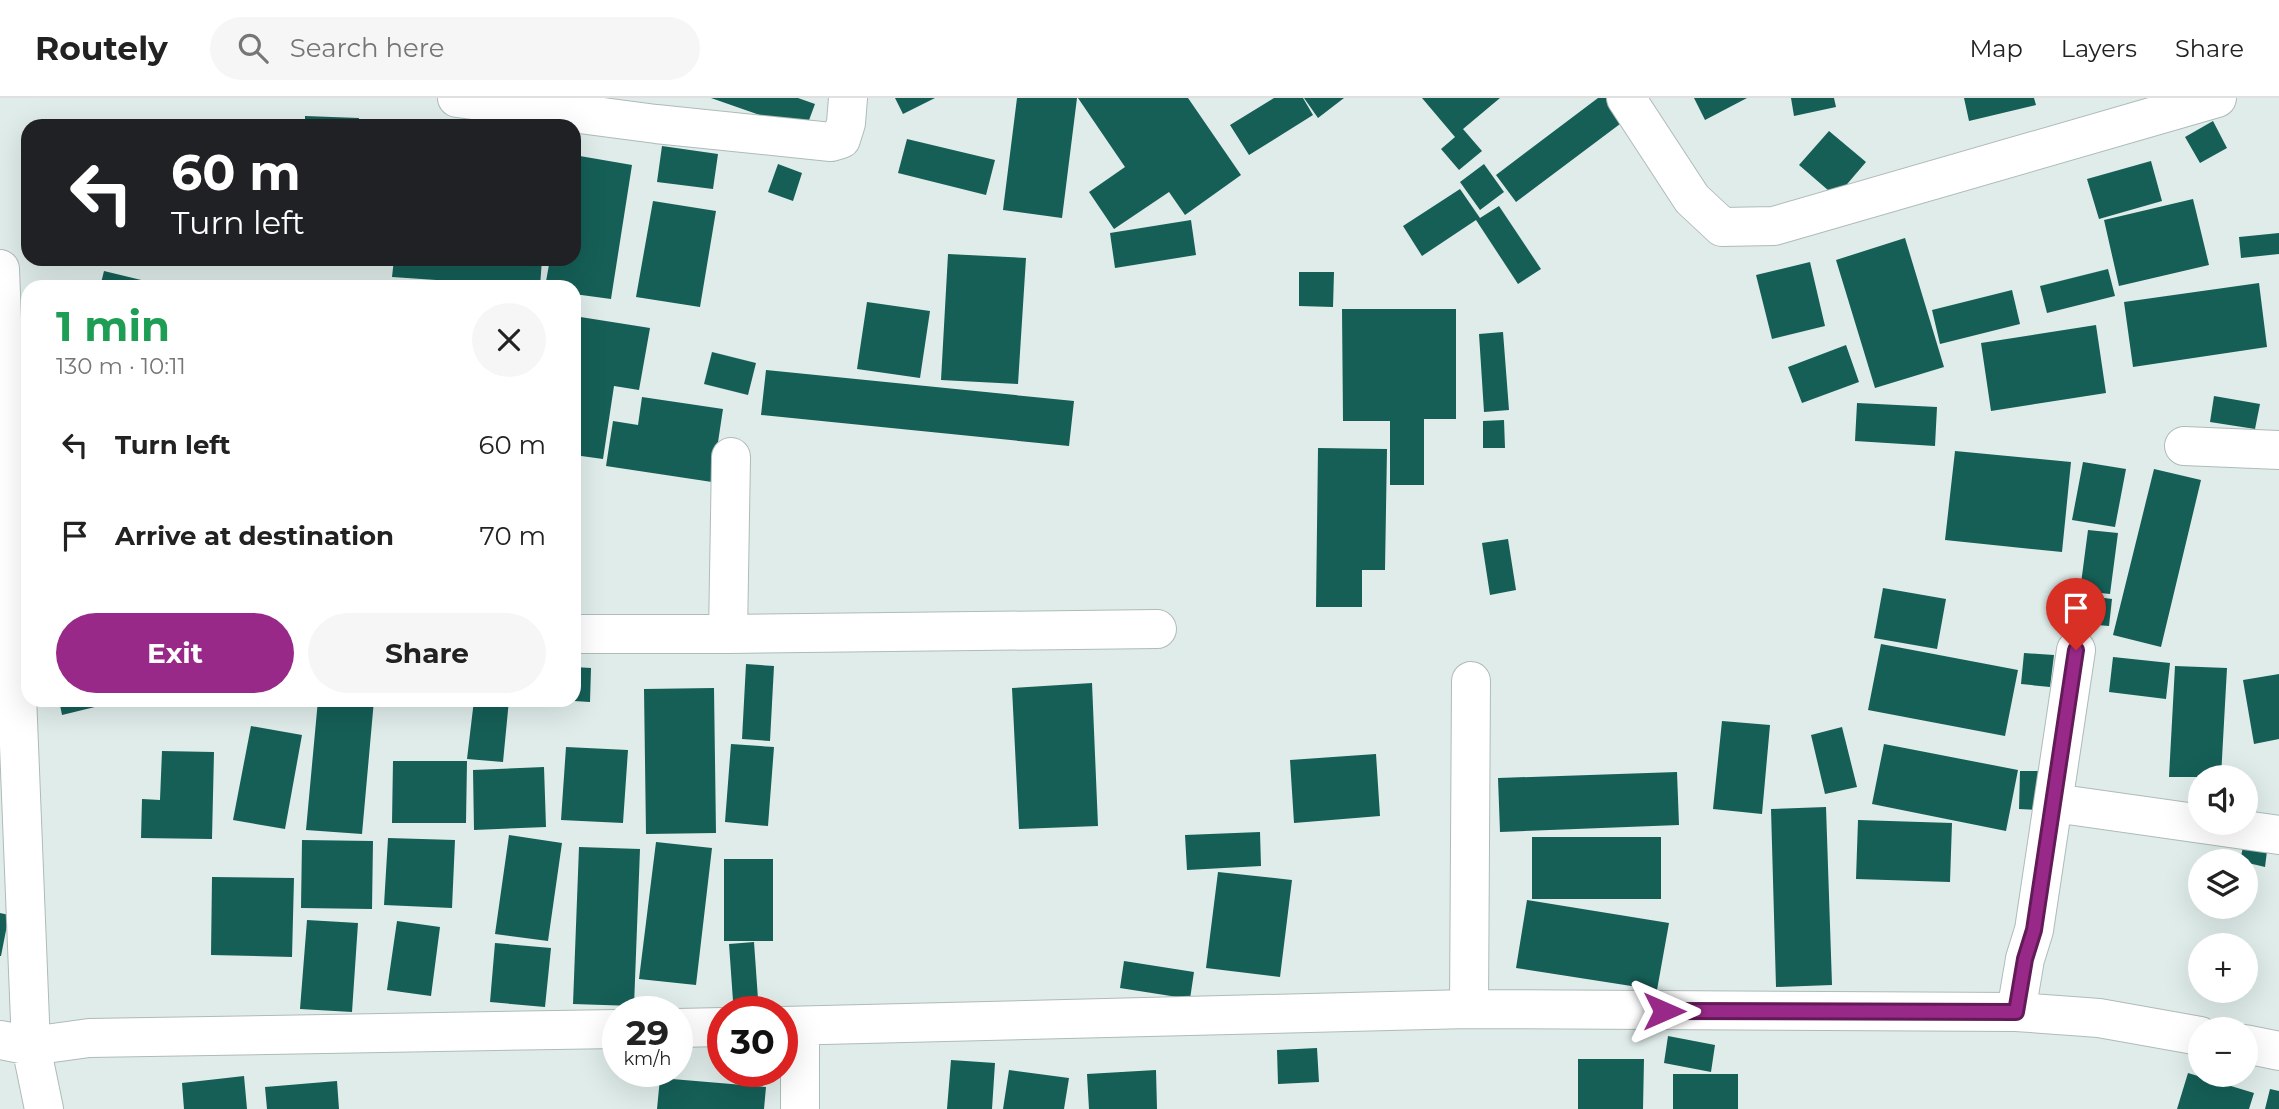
<!DOCTYPE html>
<html lang="en">
<head>
<meta charset="utf-8">
<style>
	:root { --surface:#fff; --page:#f6f6f6; --text:#222; --muted:#767676; --line:#e0e0e0; --accent:#982988 }
	body { margin:0; font-family:Montserrat,sans-serif; background:var(--page); color:var(--text); height:100vh; display:flex; flex-direction:column; font-size:26px; white-space:nowrap }
	* { box-sizing:border-box; margin:0 }
	p { font-size:23px; color:var(--muted) }
	.icon { flex:none; width:38px; height:38px; fill:none; stroke:currentColor; stroke-width:2; stroke-linecap:round; stroke-linejoin:round }
	.map { position:relative; flex:1; overflow:hidden }
	.panel { position:absolute; left:21px; top:182px; width:560px; height:427px; display:flex; flex-direction:column; background:var(--surface); border-radius:21px; box-shadow:0 7px 28px #0002 }
	.panel>* { flex:none }
	.top-card { position:absolute; left:21px; top:21px; width:560px; height:147px; border-radius:21px; box-shadow:0 7px 28px #0002; background:#202124; color:#fff; overflow:hidden }
	.fabs { position:absolute; left:2188px; top:667px; display:grid; gap:14px }
	.fabs a { display:grid; place-items:center; width:70px; height:70px; border-radius:50%; background:var(--surface); box-shadow:0 7px 28px #0002; font-size:35px }
	.speed { position:absolute; left:602px; top:898px; display:flex; gap:14px; font-size:35px; font-weight:700; text-align:center }
	.speed>* { display:grid; place-content:center; width:91px; height:91px; border-radius:50%; background:var(--surface); box-shadow:0 7px 28px #0002; line-height:1 }
	.speed small { font-size:18px; font-weight:400 }
	.speed .limit { border:10px solid #d22; background:#fff; color:#111 }
	.pin { position:absolute; display:grid; place-items:center; width:60px; height:60px; color:#fff; margin:-72px -30px; border-radius:50% 50% 50% 0; rotate:-45deg; box-shadow:0 0 7px #0007 }
	.pin .icon { rotate:45deg }
	.me { position:absolute; width:77px; margin:-38px; rotate:90deg; stroke-linejoin:round; filter:drop-shadow(0 0 5px #0008) }
	.turn { display:flex; align-items:center; gap:24px; height:147px; padding:0 35px; font-size:32px }
	.turn .icon { width:91px; height:91px; stroke-width:2.5 }
	.turn b { display:block; font-size:49px; line-height:60px }
	.round { display:grid; place-items:center; flex:none; width:74px; height:74px; border-radius:37px; background:var(--page) }
	.head { display:flex; align-items:center; justify-content:space-between; height:119px; padding:0 35px }
	h1 { font-size:42px; font-weight:700; line-height:52px; color:#1e9e55 }
	.action { display:flex; gap:14px; margin-top:auto; padding:14px 35px }
	.action a { flex:1; height:80px; border-radius:42px; background:var(--accent); color:#fff; font-size:28px; font-weight:700; line-height:80px; text-align:center }
	.action a+a { background:var(--page); color:var(--text) }
	ul { padding:0; list-style:none }
	li { display:flex; align-items:center; gap:21px; height:91px; padding:0 35px }
	li div { flex:1 }
	li b { display:block; font-size:26px }
	li em { font-style:normal }
	header { display:flex; align-items:center; gap:42px; box-sizing:border-box; height:98px; padding:0 35px; background:var(--surface); border-bottom:2px solid var(--line) }
	header strong { font-size:33px }
	nav { display:flex; gap:38px; margin-inline-start:auto; font-size:24px }
	.search { width:490px; height:63px; background:var(--page); display:flex; align-items:center; gap:18px; box-sizing:border-box; padding:0 24px; border-radius:38px; color:var(--muted); font-size:26px }
	.map>svg:first-child { display:block }
	.building { fill:#155f57 }
	.lines { fill:none; stroke-linecap:round; stroke-linejoin:round }
	.minor-casing { stroke:#aebbb9; stroke-width:40 }
	.minor { stroke:#fff; stroke-width:38 }
	.route-casing { stroke:#631b58; stroke-width:18 }
	.route { stroke:#982988; stroke-width:12 }
</style>
</head>
<body>
<header>
<strong>Routely</strong>
<div class="search"><svg class="icon" aria-label="search" viewBox="0 0 24 24"><circle cx="10" cy="10" r="6"/><path d="M15 15l6 6"/></svg>Search here</div>
<nav><a>Map</a><a>Layers</a><a>Share</a></nav>
</header>
<div class="map">
<svg width="2279" height="1011" viewBox="0 0 2279 1011">
	<rect width="100%" height="100%" fill="#dfecea"/>
	<path class="building" d="M711 0H798L815 6 805 33Z
		M895 0H935L903 16Z
		M1017 0H1077L1062 120 1003 112Z
		M1078 0H1188L1241 77 1185 117 1169 94 1114 131 1089 94 1125 69Z
		M1274 0H1303L1313 17 1249 57 1230 27Z
		M1304 0H1344L1318 20Z
		M1422 0H1500L1463 31 1482 53 1459 72 1441 51 1455 39Z
		M1598 0H1607L1624 23 1516 104 1496 77Z
		M1694 0H1747L1705 22Z
		M1791 0H1834L1836 9 1794 18Z
		M1964 0H2034L2036 7 1969 23Z
		M305 18 359 20 358 28H305Z
		M2213 23 2227 50 2200 65 2185 39Z
		M1829 33 1866 64 1836 99 1799 67Z
		M907 41 995 62 986 97 898 75Z
		M662 48 718 56 713 91 657 84Z
		M574 57 632 67 611 201 574 196V189H545L550 161H574Z
		M2151 63 2162 103 2099 121 2087 81Z
		M778 66 802 75 793 103 768 94Z
		M1484 66 1504 94 1480 112 1460 84Z
		M1460 91 1480 120 1499 108 1541 171 1518 186 1476 122 1422 158 1403 128Z
		M2193 101 2209 167 2119 188 2104 122Z
		M653 103 716 113 700 209 636 199Z
		M1191 122 1196 157 1115 170 1110 135Z
		M2279 135V156L2241 160 2239 139Z
		M1905 140 1944 269 1875 290 1836 162Z
		M948 156 1026 160 1018 286 941 282Z
		M235 161H294V166L235 163Z
		M316 161H354L353 167 316 163Z
		M394 161H542L540 189 392 179Z
		M1810 164 1825 228 1772 241 1756 177Z
		M2108 171 2115 198 2047 215 2040 188Z
		M104 173 166 188 165 189H100Z
		M1299 174H1334L1333 209 1299 208Z
		M2259 185 2267 249 2133 269 2124 204Z
		M2012 192 2020 226 1940 246 1932 212Z
		M867 204 930 213 920 280 857 271Z
		M1342 211H1456V321H1424V387H1390V323H1343Z
		M574 218 650 230 639 292 614 288 603 361 574 357Z
		M2096 227 2106 295 1991 313 1981 245Z
		M1503 234 1509 312 1484 314 1479 236Z
		M1846 247 1859 284 1802 305 1788 269Z
		M712 254 756 265 748 297 704 286Z
		M766 272 1074 303 1069 348 761 317Z
		M2214 298 2260 306 2255 331 2210 324Z
		M642 299 723 311 712 384 606 368 613 323 638 327Z
		M1857 305 1937 309 1935 348 1855 343Z
		M1504 322 1505 350H1483V323Z
		M1318 350 1387 351 1385 472H1362V509H1316Z
		M1955 353 2071 364 2062 454 1945 442Z
		M2083 364 2126 371 2115 429 2072 422Z
		M2154 371 2201 382 2161 549 2113 537Z
		M2088 432 2118 435 2110 496 2080 493Z
		M1508 441 1516 492 1490 497 1482 445Z
		M1883 490 1946 501 1937 551 1874 540Z
		M2089 498 2112 501 2109 528 2086 526Z
		M1881 546 2018 572 2005 638 1868 612Z
		M2024 555 2054 557 2050 589 2021 586Z
		M2113 559 2170 565 2166 601 2109 594Z
		M746 566 774 568 770 643 742 641Z
		M2175 568 2227 570 2221 679H2169Z
		M574 569 591 570 590 604 574 603Z
		M2279 576V641L2254 646 2243 582Z
		M1092 585 1098 728 1019 731 1012 590Z
		M714 590 716 735 646 736 644 591Z
		M59 602H97L99 608 62 617Z
		M318 602H374L362 736 306 732Z
		M474 602H509L503 664 467 661Z
		M1722 623 1770 627 1762 716 1713 711Z
		M251 628 302 637 285 731 233 722Z
		M1842 629 1857 689 1825 696 1811 637Z
		M731 646 774 649 768 728 725 724Z
		M1884 646 2018 672 2006 733 1872 706Z
		M566 649 628 652 623 725 561 722Z
		M162 653 214 654 212 741 141 740 142 701 160 702Z
		M1376 656 1380 718 1294 725 1290 662Z
		M393 663H467L466 725H392Z
		M544 669 546 729 474 732 473 672Z
		M2020 673H2043L2042 712 2019 711Z
		M1677 674 1679 727 1500 734 1498 680Z
		M1826 709 1832 887 1776 889 1771 711Z
		M1858 722 1952 725 1950 784 1856 781Z
		M1260 734 1261 768 1187 772 1185 737Z
		M509 737 562 745 548 843 495 836Z
		M1532 739H1661V801H1532Z
		M388 740 455 742 452 810 384 807Z
		M302 742 373 743 372 811 301 810Z
		M656 744 712 750 696 887 639 881Z
		M579 749 640 751 634 908 573 906Z
		M2243 749 2267 753 2265 769 2240 763Z
		M724 761H773V843H724Z
		M1218 774 1292 782 1280 879 1206 870Z
		M212 779 294 780 292 859 211 857Z
		M1527 802 1669 825 1657 892 1516 870Z
		M0 815 9 817 1 858H0Z
		M307 822 358 825 352 914 300 911Z
		M397 823 440 829 431 898 387 892Z
		M754 844 758 901 733 903 729 846Z
		M495 845 551 850 545 909 490 904Z
		M1124 863 1194 874 1190 901 1120 890Z
		M1668 938 1715 947 1711 974 1664 965Z
		M1317 950 1319 984 1278 986 1277 952Z
		M1578 961H1644L1643 1011H1578Z
		M951 962 995 965 992 1011H947Z
		M1009 972 1069 980 1064 1011H1003Z
		M1156 972 1157 1011H1089L1087 976Z
		M2188 975 2254 995 2249 1011H2177Z
		M1673 976H1738V1011H1673Z
		M244 978 247 1011H184L182 985Z
		M660 980 766 989 764 1011H657Z
		M337 983 339 1011H267L265 989Z
		M2270 991 2279 993V1011H2265Z"/>
	<g class="lines">
		<g class="minor-casing">
			<path id="minor" d="M457 0 656 26 831 44 841 41 846 25 848 0
				M1626 0 1692 101 1722 129 1774 128 2217 0
				M0 171 31 948 44 1011
				M2184 348 2279 352
				M574 536H728L1157 531
				M728 536 731 359
				M2054 705 2279 737
				M1469 911 1471 583
				M2016 914 2025 861 2034 832 2076 552
				M782 928 1469 911 2016 914 2099 920 2200 938
				M800 928V1011
				M677 930 723 929
				M0 942 31 948 89 940 618 931
				M2245 946 2279 953"/>
		</g>
		<use href="#minor" class="minor"/>
	</g>
	<g class="lines">
		<g class="route-casing">
			<path id="route" d="M1664 913 2016 914 2025 861 2034 832 2076 552"/>
		</g>
		<use href="#route" class="route"/>
	</g>
</svg>
<div class="fabs">
<a><svg class="icon" aria-label="sound" viewBox="0 0 24 24"><path d="M4 9h4l5-4v14l-5-4H4zM17 9q2 3 0 6"/></svg></a>
<a><svg class="icon" aria-label="layers" viewBox="0 0 24 24"><path d="M12 4l9 5-9 5-9-5zM3 14l9 5 9-5"/></svg></a>
<a>+</a>
<a>−</a>
</div>
<div class="speed"><div>29<small>km/h</small></div><div class="limit">30</div></div>
<div class="pin" style="left:2076px;top:552px;background:#d93025"><svg class="icon" aria-label="arrive" viewBox="0 0 24 24"><path d="M6 21V4h12l-3 4 3 4H6"/></svg></div>
<svg class="me" style="left:1664px;top:913px" viewBox="-20 -20 40 40"><path d="M0-17L14 15 0 8-14 15z" fill="#982988" stroke="#fff" stroke-width="4"/></svg>
<div class="top-card">
<div class="turn"><svg class="icon" aria-label="left" viewBox="0 0 24 24"><path d="M17 20v-9H6M10 6l-5 5 5 5"/></svg><div><b>60 m</b>Turn left</div></div>
</div>
<section class="panel">
<div class="head"><div><h1>1 min</h1><p>130 m · 10:11</p></div><a class="round"><svg class="icon" aria-label="close" viewBox="0 0 24 24"><path d="M6 6l12 12M18 6L6 18"/></svg></a></div>
<ul>
<li><svg class="icon" aria-label="left" viewBox="0 0 24 24"><path d="M17 20v-9H6M10 6l-5 5 5 5"/></svg><div><b>Turn left</b></div><em>60 m</em></li>
<li><svg class="icon" aria-label="arrive" viewBox="0 0 24 24"><path d="M6 21V4h12l-3 4 3 4H6"/></svg><div><b>Arrive at destination</b></div><em>70 m</em></li>
</ul>
<div class="action"><a>Exit</a><a>Share</a></div>
</section>
</div>
</body>
</html>
